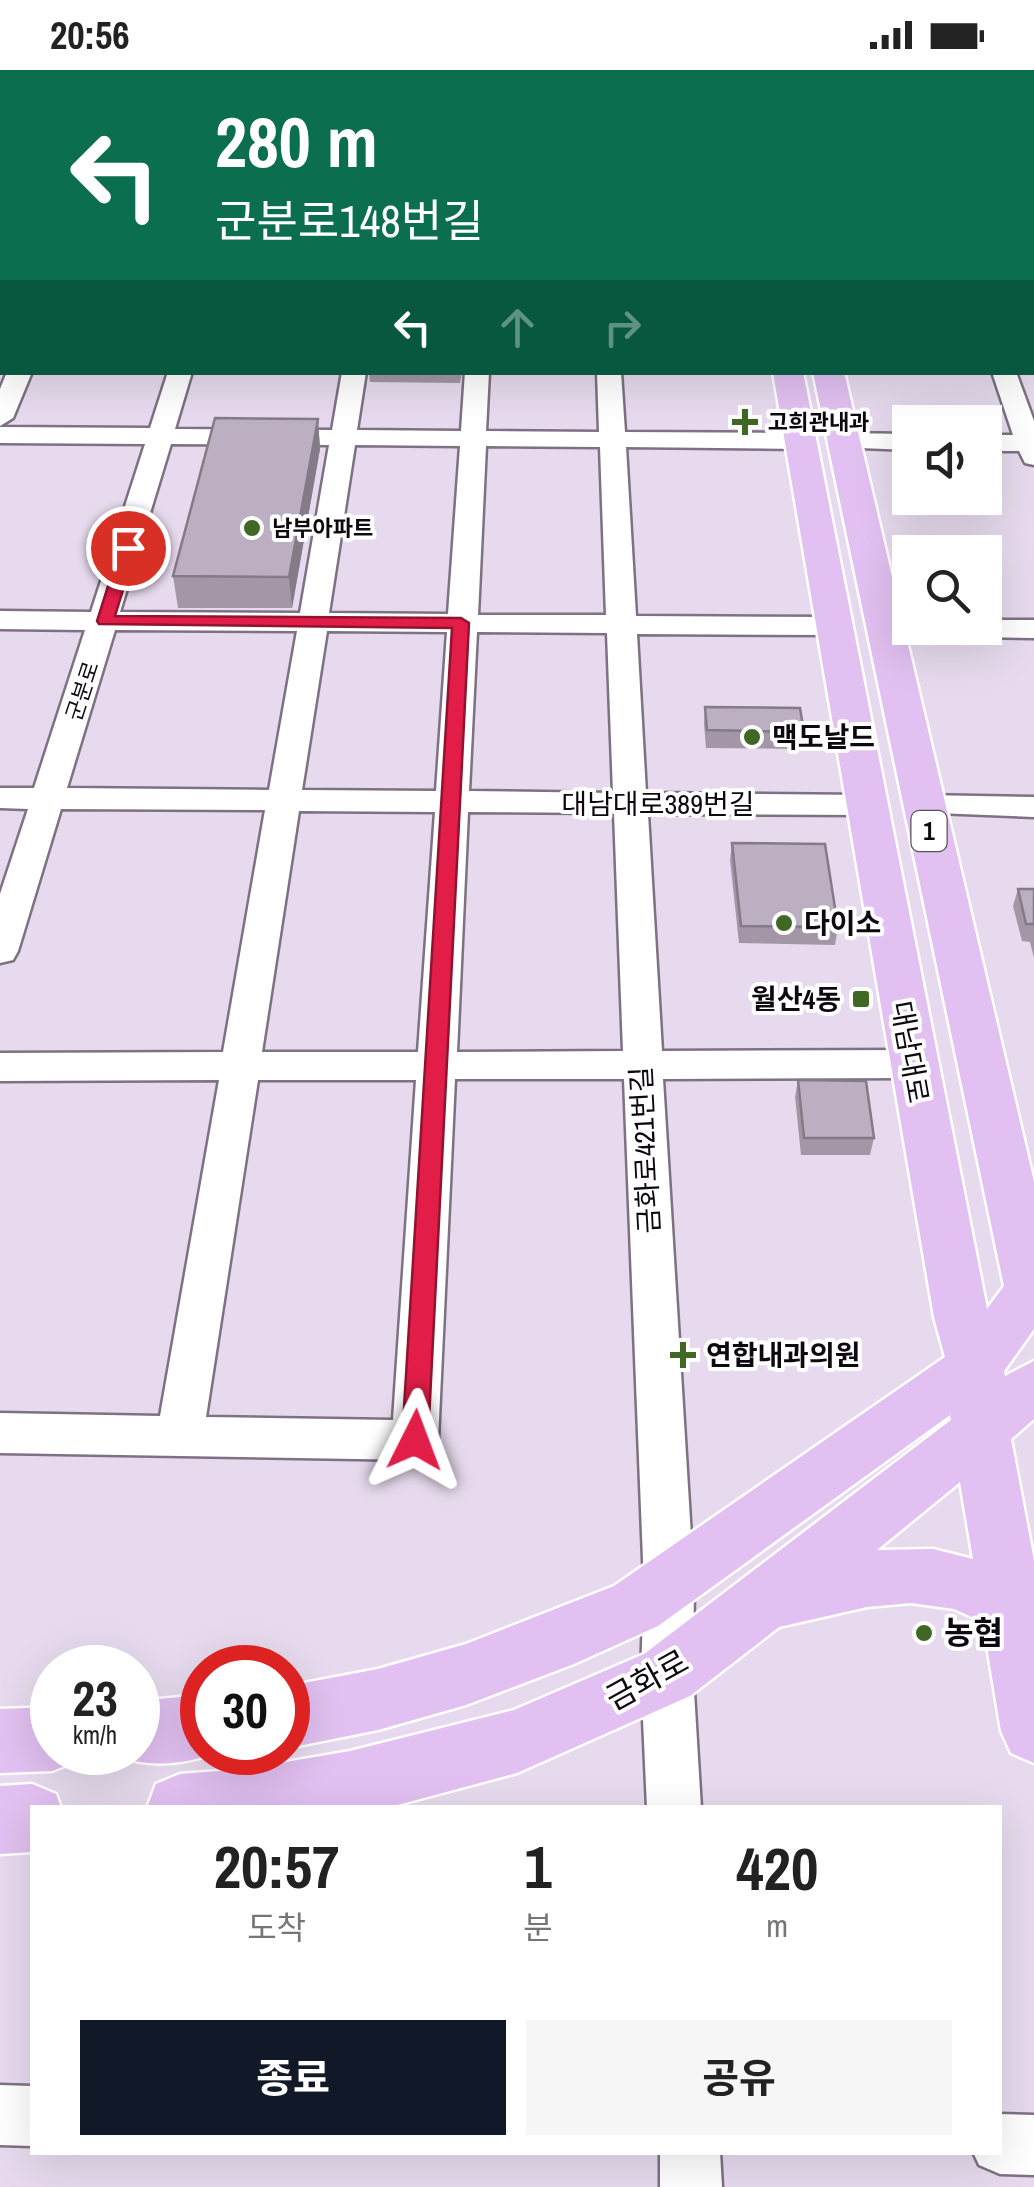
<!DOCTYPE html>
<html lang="ko">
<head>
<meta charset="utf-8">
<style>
	:root { --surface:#fff; --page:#f6f6f6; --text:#222; --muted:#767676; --accent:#111827 }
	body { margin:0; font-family:"Archivo Narrow","Noto Sans KR",sans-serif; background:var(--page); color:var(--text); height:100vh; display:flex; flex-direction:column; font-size:38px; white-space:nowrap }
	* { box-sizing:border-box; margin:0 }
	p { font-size:32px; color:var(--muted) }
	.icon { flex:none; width:55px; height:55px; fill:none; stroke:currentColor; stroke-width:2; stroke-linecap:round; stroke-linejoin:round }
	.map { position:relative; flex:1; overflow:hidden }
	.panel { position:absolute; left:30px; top:1735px; width:972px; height:350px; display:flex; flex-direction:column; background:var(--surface); border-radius:0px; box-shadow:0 10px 40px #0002 }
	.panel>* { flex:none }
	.top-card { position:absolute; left:0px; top:0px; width:1035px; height:305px; box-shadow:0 10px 40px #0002; background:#0b6e4f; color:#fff; overflow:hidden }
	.fabs { position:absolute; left:892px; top:335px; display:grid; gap:20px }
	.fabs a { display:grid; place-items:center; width:110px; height:110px; border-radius:0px; background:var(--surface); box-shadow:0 10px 40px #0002; font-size:50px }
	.speed { position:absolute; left:30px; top:1575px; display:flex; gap:20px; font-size:50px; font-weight:700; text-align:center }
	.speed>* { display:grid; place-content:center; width:130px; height:130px; border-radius:50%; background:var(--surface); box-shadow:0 10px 40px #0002; line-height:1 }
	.speed small { font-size:25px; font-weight:400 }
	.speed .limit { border:15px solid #d22; background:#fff; color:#111 }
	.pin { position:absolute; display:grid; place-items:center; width:85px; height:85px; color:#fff; margin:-42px; border:5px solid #fff; border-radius:50%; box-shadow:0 2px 10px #0007 }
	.me { position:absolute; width:110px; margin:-55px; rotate:3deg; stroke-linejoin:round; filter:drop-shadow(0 0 8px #0008) }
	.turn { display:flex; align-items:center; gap:35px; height:210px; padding:0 50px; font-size:45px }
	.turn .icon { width:130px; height:130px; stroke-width:2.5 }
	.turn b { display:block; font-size:70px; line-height:85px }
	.lanes { display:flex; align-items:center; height:95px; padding:0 50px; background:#0003; justify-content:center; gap:50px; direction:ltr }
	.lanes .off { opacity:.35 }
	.eta { display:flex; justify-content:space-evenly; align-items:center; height:170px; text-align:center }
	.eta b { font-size:60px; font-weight:700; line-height:70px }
	.primary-button { display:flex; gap:20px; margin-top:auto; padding:20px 50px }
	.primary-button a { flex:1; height:115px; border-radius:0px; background:var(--accent); color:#fff; font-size:40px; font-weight:700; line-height:115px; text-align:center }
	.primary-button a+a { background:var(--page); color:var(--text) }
	.status { display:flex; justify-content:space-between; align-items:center; height:70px; padding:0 50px; background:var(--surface); direction:ltr }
	.status svg { height:28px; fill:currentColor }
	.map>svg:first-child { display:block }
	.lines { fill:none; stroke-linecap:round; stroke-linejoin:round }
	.minor-casing { stroke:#7d7182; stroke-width:5 }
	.major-casing { stroke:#fff; stroke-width:5 }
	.minor { fill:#fff; fill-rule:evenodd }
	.major { fill:#e2c0f1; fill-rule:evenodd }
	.wall { fill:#a296a7 }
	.shaded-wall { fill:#847a88 }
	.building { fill:#bcafc2; stroke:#847a88; stroke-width:2.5 }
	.route { fill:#e11d48; stroke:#92132f; stroke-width:2.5 }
	.poi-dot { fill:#3f6825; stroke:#fff; stroke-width:4 }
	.labels { text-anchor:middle; stroke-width:8; stroke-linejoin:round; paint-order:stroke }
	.far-poi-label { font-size:22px; font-weight:bold; fill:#0e0910; stroke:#fff; text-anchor:start }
	.far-street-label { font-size:22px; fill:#0e0910; stroke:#fff }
	.shield { fill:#fff; stroke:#565358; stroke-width:2.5 }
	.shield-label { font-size:25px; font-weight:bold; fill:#0e0910 }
	.poi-label { font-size:28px; font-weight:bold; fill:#0e0910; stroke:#fff; text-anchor:start }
	.street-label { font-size:28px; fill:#0e0910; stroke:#fff }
	.near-poi-label { font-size:32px; font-weight:bold; fill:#0e0910; stroke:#fff; text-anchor:start }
	.near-street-label { font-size:32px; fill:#0e0910; stroke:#fff }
</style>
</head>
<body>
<div class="status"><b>20:56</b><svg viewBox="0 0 49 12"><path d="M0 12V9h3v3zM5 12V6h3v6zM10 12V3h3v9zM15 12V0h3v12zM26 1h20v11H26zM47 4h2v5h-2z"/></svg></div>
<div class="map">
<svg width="1034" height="2117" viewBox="0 0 1034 2117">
	<rect width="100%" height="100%" fill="#e7daee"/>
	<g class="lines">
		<g class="minor-casing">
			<path id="minor" d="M195 0H213V2H195Z
				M391 0H409V2H391Z
				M485 0H503V2H485Z
				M586 0H604V2H586Z
				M889 0H907L908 2H890Z
				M999 0H1017L1018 2H1000Z
				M2 34V55L0 56V35Z
				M1032 36H1034V48H1032Z
				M0 78H2V90H0Z
				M1032 84H1034V96H1032Z
				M0 124H2V136H0Z
				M1032 133H1034V145H1032Z
				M0 217H2V231H0Z
				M1032 223H1034V237H1032Z
				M7 302H32L13 348 0 356V319Z
				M168 302H192L175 359 332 360 342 302H366L357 360 461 361 465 302H489L486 361 599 362 597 302H621L625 362 800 363 813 371 800 379 626 377 636 546 834 547 845 550 849 556 845 562 834 565 637 564 646 723 866 725 878 728 883 735 878 742 866 745 648 744 662 981 912 980 926 984 931 994 926 1004 912 1008 663 1009 694 1515 693 1605 701 1738H647L641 1605 644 1515 624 1009H455L438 1370 431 1384 415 1390 0 1383V1343L160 1346 219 1010 0 1011V983L223 982 265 740 61 739 18 881 13 890 0 893V824L28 739 0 738V718H34L85 560 0 559V541L91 542 145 374 0 373V357L150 358ZM171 374 329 375 300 543 120 542ZM355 375 460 376 448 544 329 543ZM486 376 600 377 606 545H478ZM115 560 297 561 269 720 67 718ZM327 561 447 562 436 721 302 720ZM477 562 607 563 613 723 469 721ZM299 741 435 742 418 982H262ZM468 742 614 743 623 981 457 982ZM258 1010H416L393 1350 206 1347Z
				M992 302H1016L1034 351V395L1025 393 1019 381H985V365H1013Z
				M844 363 910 364V380L835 377 831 371Z
				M885 550H910V558H985V550H1034V568L874 565 870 559 874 553Z
				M923 725 1034 727V747L911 742 906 735 911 728Z
				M0 2015 32 2016V2076L0 2075Z
				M1000 2044 1034 2045V2105L1000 2104 979 2095 973 2082H1000Z
				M660 2082H720L722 2117H660Z"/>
		</g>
		<g class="major-casing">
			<path id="major" d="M749 0H773L774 2H751Z
				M773 302H803L987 1239 1004 1216 813 302H844L1034 1112V1259L1004 1301 1005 1306 1034 1291V1349L1011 1369 1034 1491V1693L1011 1683 1001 1661 983 1552 954 1539 911 1533 867 1537 779 1557 690 1626 517 1703 386 1738H147L156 1714 180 1704 246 1699 350 1681 514 1640 644 1584 951 1350 950 1345 658 1556 574 1594 466 1635 378 1660 288 1678V1616L378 1599 466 1574 614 1516 945 1287 934 1247ZM960 1412 973 1489 933 1479 877 1480Z
				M202 1625V1682H217C186 1695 146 1698 115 1685L114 1682H138V1631Z
				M52 1637V1682H79L75 1692 52 1701 0 1703V1639Z
				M32 1714 56 1724 61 1738H32V1782L0 1784V1716Z"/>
		</g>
		<use href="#minor" class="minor"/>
		<use href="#major" class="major"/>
	</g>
	<path class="wall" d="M369 302H462L460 313 370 312Z
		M318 349 320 379 292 538H178L173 506Z
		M705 637 804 662 801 679 706 678 704 654Z
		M732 773 838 857 835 875 739 873 730 790Z
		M1018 819H1034V888L1030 872 1022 871 1013 836Z
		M798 1010 874 1068 870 1085H801L795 1027Z"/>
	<path class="shaded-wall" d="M318 349 320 379 292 538 289 507Z"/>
	<path class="building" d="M215 348 318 349 289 507 173 506Z
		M705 637 800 638 804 662 707 660Z
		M732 773 825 774 838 857 741 856Z
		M1018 819H1034V854H1026Z
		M798 1010 866 1011 874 1068H804Z"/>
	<path class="route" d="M128 473 136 478 115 546 461 548 469 553 428 1370 424 1378 415 1381 406 1378 402 1370 452 558 99 554 97 551 120 478Z"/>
	<g class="poi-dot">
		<path d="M740 337h10v10h10v10h-10v10h-10v-10h-10v-10h10z"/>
		<circle cx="252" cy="458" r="10"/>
		<circle cx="752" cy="667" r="10"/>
		<circle cx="784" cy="853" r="10"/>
		<rect x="851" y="919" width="20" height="20" rx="5"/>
		<path d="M678 1270h10v10h10v10h-10v10h-10v-10h-10v-10h10z"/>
		<circle cx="924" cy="1563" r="10"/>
	</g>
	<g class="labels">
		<g class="far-poi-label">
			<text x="768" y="360">고희관내과</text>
			<text x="272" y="466">남부아파트</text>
		</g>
		<g class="far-street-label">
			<text transform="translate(82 621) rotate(-72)" y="8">군분로</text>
		</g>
		<rect class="shield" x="911.5" y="741" width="35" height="40" rx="8"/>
		<g class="shield-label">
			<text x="929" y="770">1</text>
		</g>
		<g class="poi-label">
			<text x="772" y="677">맥도날드</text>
			<text x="804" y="863">다이소</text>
			<text x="841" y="939" text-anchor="end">월산4동</text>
			<text x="706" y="1295">연합내과의원</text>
		</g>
		<g class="street-label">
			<text x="658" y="744">대남대로389번길</text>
			<text transform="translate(910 982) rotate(80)" y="10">대남대로</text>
			<text transform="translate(645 1080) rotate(-93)" y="10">금화로421번길</text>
		</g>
		<g class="near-poi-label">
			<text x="944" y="1574">농협</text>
		</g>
		<g class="near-street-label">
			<text transform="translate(647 1610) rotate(-29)" y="11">금화로</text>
		</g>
	</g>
</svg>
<div class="fabs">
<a><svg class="icon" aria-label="sound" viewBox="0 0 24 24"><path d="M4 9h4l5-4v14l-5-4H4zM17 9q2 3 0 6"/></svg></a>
<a><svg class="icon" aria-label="search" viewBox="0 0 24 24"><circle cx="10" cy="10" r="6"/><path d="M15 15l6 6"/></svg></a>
</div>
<div class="speed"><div>23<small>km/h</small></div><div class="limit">30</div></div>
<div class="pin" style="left:128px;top:478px;background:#d93025"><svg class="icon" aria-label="arrive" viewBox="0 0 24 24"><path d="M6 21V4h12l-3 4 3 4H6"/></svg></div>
<svg class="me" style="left:415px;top:1370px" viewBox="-20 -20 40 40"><path d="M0-17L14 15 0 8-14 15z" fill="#e11d48" stroke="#fff" stroke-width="4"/></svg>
<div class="top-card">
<div class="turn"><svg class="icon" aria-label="left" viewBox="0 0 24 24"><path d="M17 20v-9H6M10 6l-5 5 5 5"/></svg><div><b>280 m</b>군분로148번길</div></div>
<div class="lanes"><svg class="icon" aria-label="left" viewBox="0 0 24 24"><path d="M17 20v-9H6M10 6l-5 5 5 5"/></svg><svg class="icon off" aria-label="ahead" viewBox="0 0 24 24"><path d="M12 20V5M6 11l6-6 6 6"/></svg><svg class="icon off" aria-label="right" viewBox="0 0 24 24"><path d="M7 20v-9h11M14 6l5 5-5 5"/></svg></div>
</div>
<section class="panel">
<div class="eta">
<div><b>20:57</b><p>도착</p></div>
<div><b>1</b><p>분</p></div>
<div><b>420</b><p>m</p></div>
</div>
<div class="primary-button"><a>종료</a><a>공유</a></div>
</section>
</div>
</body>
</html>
